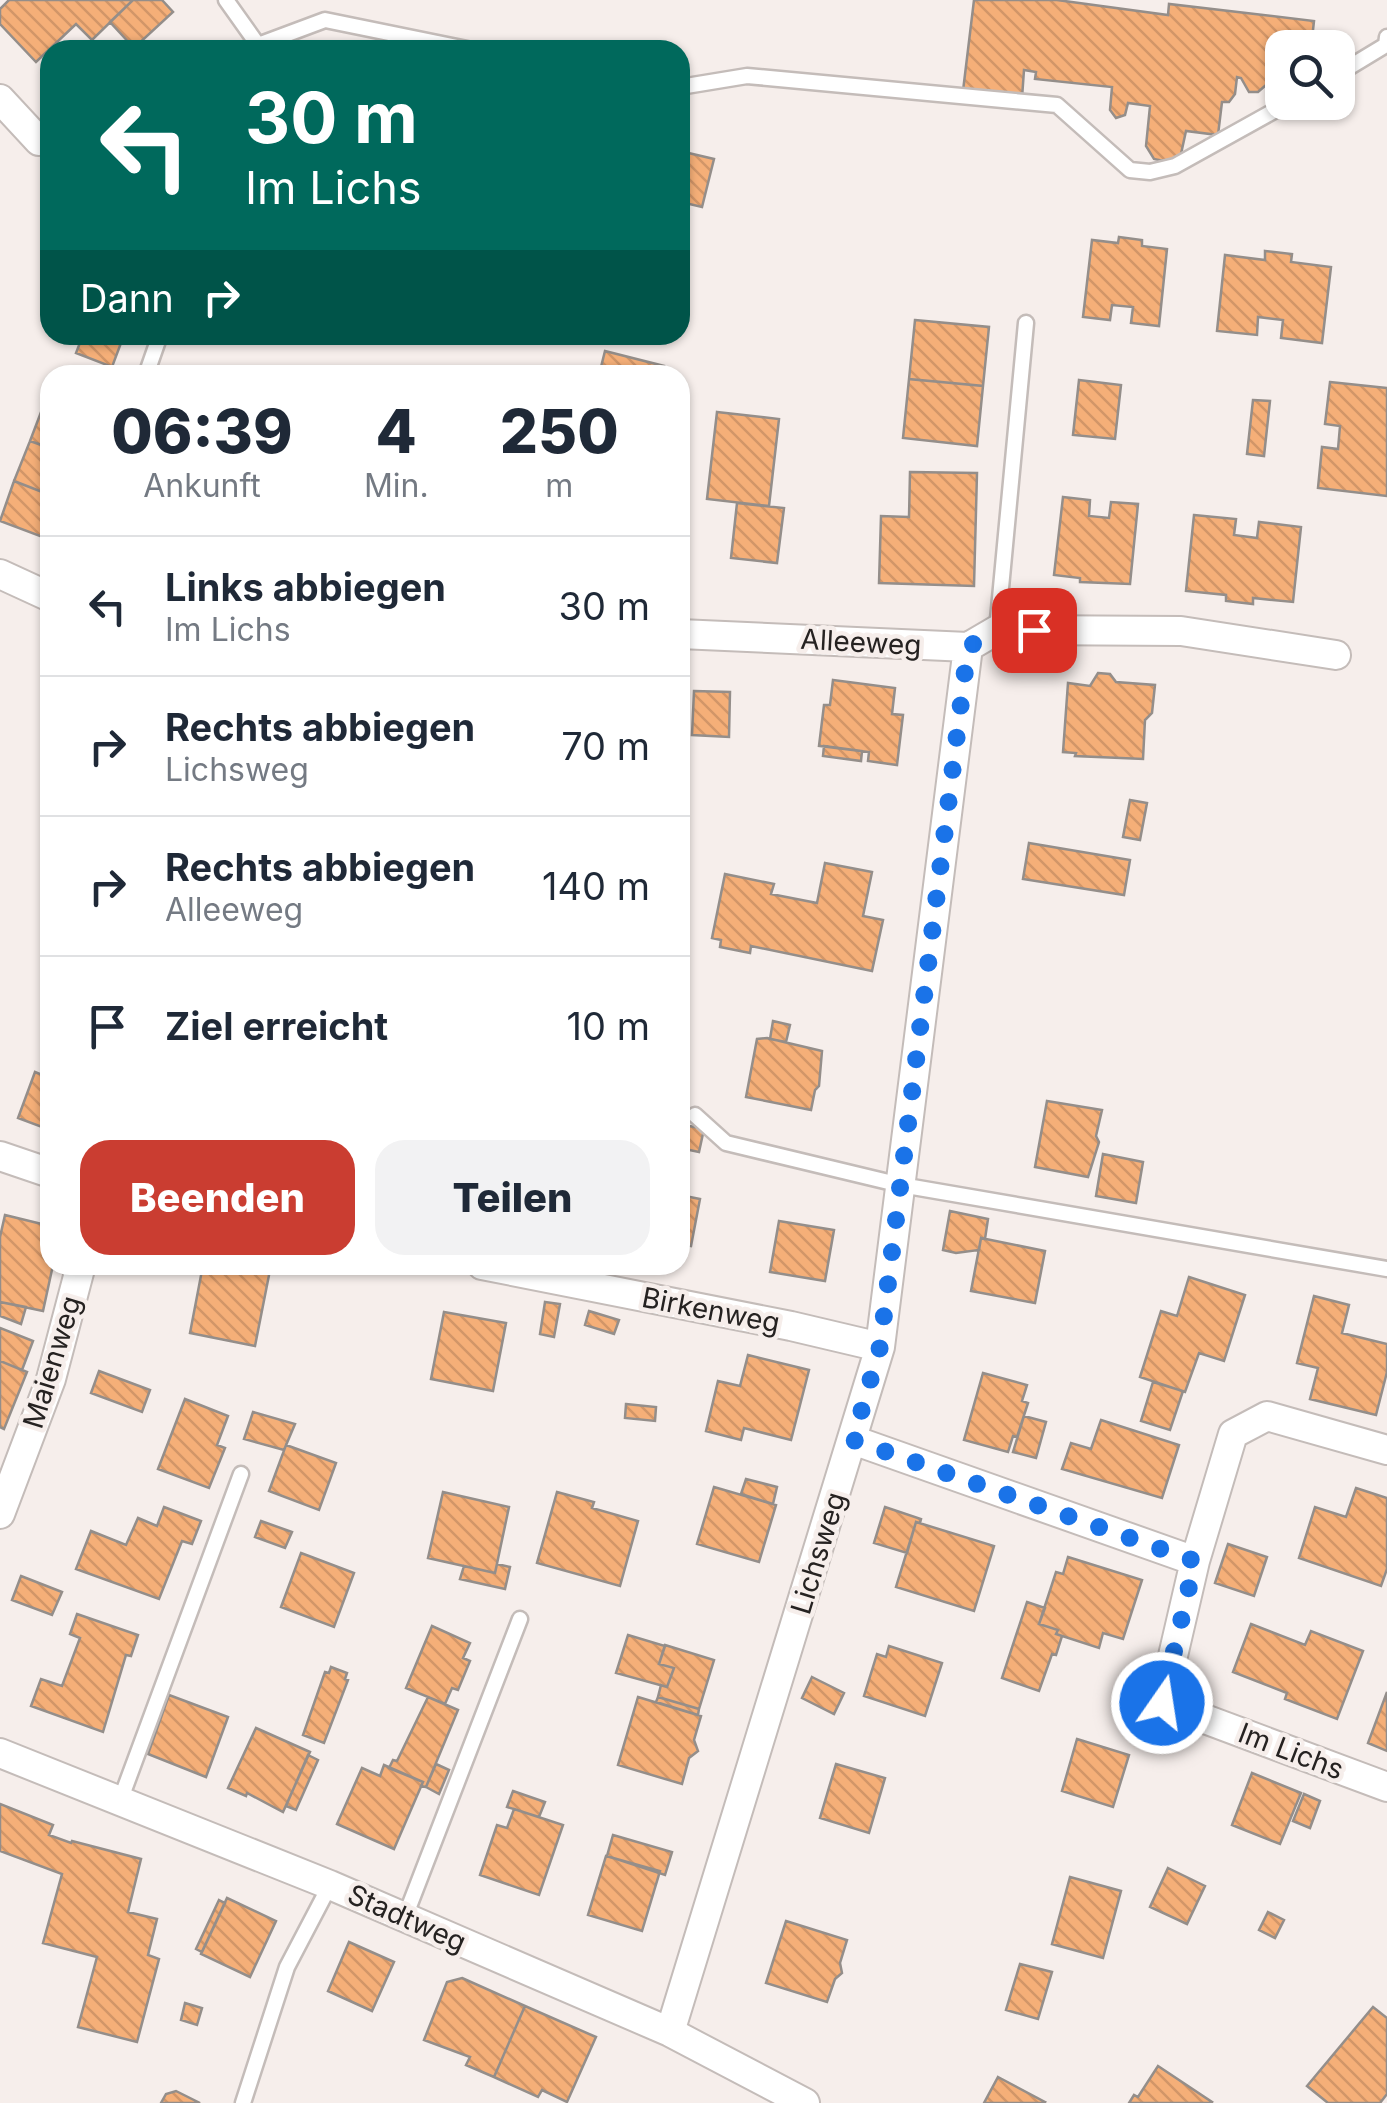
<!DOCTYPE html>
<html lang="de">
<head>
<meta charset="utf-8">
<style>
	:root { --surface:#fff; --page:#f2f2f3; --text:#1f2937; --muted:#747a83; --line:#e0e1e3; --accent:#ca3d31 }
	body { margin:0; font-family:Inter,sans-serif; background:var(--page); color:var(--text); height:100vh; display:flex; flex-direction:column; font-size:38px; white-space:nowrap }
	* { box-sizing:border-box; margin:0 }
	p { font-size:32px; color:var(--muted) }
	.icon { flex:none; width:55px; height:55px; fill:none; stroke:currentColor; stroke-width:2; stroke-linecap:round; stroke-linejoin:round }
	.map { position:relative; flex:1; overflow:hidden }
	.side { position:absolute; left:40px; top:365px; width:650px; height:910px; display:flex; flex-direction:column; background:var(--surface); border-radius:30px; box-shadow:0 2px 8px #0004 }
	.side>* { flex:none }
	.banner { position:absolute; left:40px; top:40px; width:650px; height:305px; border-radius:30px; box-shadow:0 2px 8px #0004; background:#00695c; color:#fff; overflow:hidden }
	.tools { position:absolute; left:1265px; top:30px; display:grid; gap:20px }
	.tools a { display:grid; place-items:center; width:90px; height:90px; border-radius:20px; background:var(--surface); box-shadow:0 2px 8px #0004; font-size:50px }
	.pin { position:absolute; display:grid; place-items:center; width:85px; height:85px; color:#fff; margin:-42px; border-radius:20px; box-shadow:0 5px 15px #0006 }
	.me { position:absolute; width:110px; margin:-55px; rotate:13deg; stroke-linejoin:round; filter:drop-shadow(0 0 8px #0008) }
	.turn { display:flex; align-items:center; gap:35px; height:210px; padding:0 40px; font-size:45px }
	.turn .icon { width:130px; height:130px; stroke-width:2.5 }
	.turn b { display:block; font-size:70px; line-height:85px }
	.then { display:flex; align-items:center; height:95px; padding:0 40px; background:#0003; gap:20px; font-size:38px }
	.eta { display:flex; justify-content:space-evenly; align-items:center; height:170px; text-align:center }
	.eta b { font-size:60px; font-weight:800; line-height:70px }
	.button { display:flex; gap:20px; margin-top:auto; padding:20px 40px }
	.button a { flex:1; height:115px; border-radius:30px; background:var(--accent); color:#fff; font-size:40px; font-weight:800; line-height:115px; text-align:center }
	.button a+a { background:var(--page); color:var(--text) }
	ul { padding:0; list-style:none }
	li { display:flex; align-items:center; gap:30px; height:140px; padding:0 40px; border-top:2px solid var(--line) }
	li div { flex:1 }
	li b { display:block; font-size:38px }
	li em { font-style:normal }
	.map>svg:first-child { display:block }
	.building { fill:url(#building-back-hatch); stroke:#948e8a; stroke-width:2.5 }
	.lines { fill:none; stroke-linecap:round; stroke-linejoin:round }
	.service-casing { stroke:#c4bcb9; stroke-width:19 }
	.minor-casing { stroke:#c4bcb9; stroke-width:32 }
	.service { stroke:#fff; stroke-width:14 }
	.minor { stroke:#fff; stroke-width:28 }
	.route { stroke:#1a73e8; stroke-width:18; stroke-dasharray:0 32.4 }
	.labels { text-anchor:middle; stroke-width:9; stroke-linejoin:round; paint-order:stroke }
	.street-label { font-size:28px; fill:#252221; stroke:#f6eeeb }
</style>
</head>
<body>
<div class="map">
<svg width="1387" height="2103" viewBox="0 0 1387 2103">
	<defs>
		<pattern id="building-back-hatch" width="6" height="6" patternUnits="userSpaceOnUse" patternTransform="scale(2.5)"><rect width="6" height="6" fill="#f5af78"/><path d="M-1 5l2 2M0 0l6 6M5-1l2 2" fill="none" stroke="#d29668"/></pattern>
	</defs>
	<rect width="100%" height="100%" fill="#f6eeeb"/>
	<path class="building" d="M9 0H133L92 40 76 24 36 62 0 24V9Z
		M133 0H162L173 12 134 48 110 22Z
		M974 0H1057L1168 15 1169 4 1314 21 1311 48H1282V69L1269 68 1266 85 1258 92H1249L1241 78 1237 77 1235 94 1229 102H1222L1218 135 1186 131 1181 154 1168 162 1154 159 1146 146 1150 106 1128 103 1125 115 1116 118 1110 110 1112 87 1035 79 1036 72 1024 70 1022 98 963 91Z
		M680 151 714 159 702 207 681 202Z
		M1119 237 1142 240V246L1167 249 1159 326 1131 323 1133 307 1112 305 1110 320 1083 317 1092 240 1118 243Z
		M1265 251 1292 254 1291 262 1331 267 1322 343 1281 338 1283 320 1258 317 1257 335 1217 331 1225 255 1265 260Z
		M915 320 989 327 983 386 909 379Z
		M83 335H124L112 367 76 353Z
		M605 351 664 366 661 375H599Z
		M909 379 983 386 977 446 903 438Z
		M1079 380 1121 385 1115 439 1073 435Z
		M1330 382 1387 388V496L1318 488 1322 447 1338 449 1340 426 1325 424Z
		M1253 400 1270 401 1264 456 1247 454Z
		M43 407 50 410V448L30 441Z
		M717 412 779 419 769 506 707 499Z
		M30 441 50 448V495L14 481Z
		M910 472 977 473 974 586 879 583 881 516 909 517Z
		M14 481 50 495 48 539 0 521Z
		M1063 497 1090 500 1089 516 1109 518 1111 502 1138 504 1130 584 1080 582V578L1054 575Z
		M737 503 784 508 777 563 731 558Z
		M1194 515 1236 519 1234 535 1257 538 1259 522 1301 527 1293 602 1253 598V604L1226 601V595L1186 591Z
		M1098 673 1110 674 1116 682 1155 685 1152 713 1145 720 1143 759 1075 756 1076 753 1063 752 1068 683 1090 686Z
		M833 680 895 688 892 714 903 715 897 765 868 761 869 752 819 746 824 705H830Z
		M680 681H685L683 750H680Z
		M694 691 730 692 729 737 692 735Z
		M824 746 862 751 861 761 823 756Z
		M1130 800 1147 803 1140 840 1123 837Z
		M1029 843 1130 860 1124 895 1023 879Z
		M825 863 872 872 863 916 883 920 872 971 751 946 750 953 720 947 721 940 712 938 725 874 774 884 771 894 817 903Z
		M773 1021 790 1025 786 1042 770 1039Z
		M767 1038 822 1051 819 1086 815 1090 811 1110 746 1097 757 1039Z
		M35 1072 50 1078V1130L18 1118Z
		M1047 1101 1102 1110 1096 1136 1099 1142 1088 1177 1035 1167Z
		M680 1124 704 1129 699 1152 680 1148Z
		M1103 1154 1143 1162 1136 1203 1096 1196Z
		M680 1195 700 1199 691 1246 680 1244Z
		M950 1211 988 1219 985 1239 981 1238 979 1250 956 1253 943 1250Z
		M5 1215 50 1226V1265H53L43 1311 0 1302V1237Z
		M779 1221 834 1230 825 1281 770 1272Z
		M981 1238 1045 1251 1035 1303 971 1291Z
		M203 1265H271L255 1346 190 1333Z
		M1189 1277 1245 1295 1224 1361 1199 1353 1185 1392 1140 1377 1161 1311 1177 1316Z
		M1314 1296 1349 1305 1342 1333 1387 1344V1372L1376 1415 1310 1399 1318 1368 1297 1363Z
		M0 1302 26 1307 21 1324 0 1316Z
		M545 1302 560 1304 554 1337 540 1334Z
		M589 1311 619 1320 614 1334 585 1325Z
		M444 1312 506 1323 493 1391 431 1379Z
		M0 1328 33 1341 22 1370 0 1361Z
		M748 1355 809 1370 791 1440 744 1428 741 1440 706 1431 718 1381 740 1386Z
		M0 1361 27 1372 4 1429 0 1427Z
		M99 1371 150 1390 142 1412 91 1393Z
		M983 1373 1027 1385 1022 1401 1028 1403 1017 1437 1013 1436 1008 1452 964 1440Z
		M1153 1382 1183 1391 1170 1430 1141 1421Z
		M185 1399 228 1416 217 1445 225 1448 209 1488 158 1469Z
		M626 1404 656 1407 655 1421 625 1418Z
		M253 1412 295 1424 284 1450 244 1439Z
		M1024 1416 1046 1422 1036 1458 1013 1452Z
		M1101 1420 1179 1445 1162 1498 1062 1469 1071 1443 1091 1449Z
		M286 1445 336 1463 319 1510 269 1491Z
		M746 1479 777 1487 773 1504 741 1494Z
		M714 1487 776 1505 759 1562 697 1544Z
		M1356 1488 1387 1498V1569L1381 1586 1299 1558 1315 1507 1346 1517Z
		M443 1492 509 1507 495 1573 428 1558Z
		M557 1492 594 1502 592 1508 638 1521 620 1586 537 1563Z
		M164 1507 201 1521 192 1544 182 1541 159 1599 76 1569 91 1531 126 1545 138 1518 157 1526Z
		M885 1507 921 1519 920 1523 916 1522 907 1553 874 1543Z
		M261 1521 292 1532 285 1548 255 1537Z
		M916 1522 994 1546 974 1611 896 1587Z
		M1228 1544 1267 1557 1254 1596 1215 1583Z
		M301 1553 354 1573 334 1627 281 1607Z
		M1068 1557 1142 1580 1123 1639 1103 1633 1099 1648 1056 1634 1058 1630 1039 1624 1056 1572 1063 1574Z
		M497 1564 510 1567 505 1589 460 1579 464 1566 495 1573Z
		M21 1576 62 1592 52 1615 12 1600Z
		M1027 1602 1045 1608 1039 1624 1058 1630 1056 1634 1062 1636 1056 1655 1052 1654 1039 1691 1002 1678Z
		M77 1614 138 1635 131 1656 126 1655 103 1732 31 1706 41 1679 62 1686 80 1638 70 1634Z
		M1251 1624 1305 1645 1311 1631 1363 1651 1337 1719 1285 1699 1287 1693 1233 1672Z
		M432 1626 470 1643 463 1658 470 1661 458 1690 452 1688 445 1704 406 1688Z
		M628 1635 665 1646 659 1664 674 1668 667 1687 616 1673Z
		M665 1645 714 1660 699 1709 658 1697 661 1685 667 1687 674 1668 659 1664Z
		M889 1646 942 1663 925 1716 864 1696 877 1654 886 1657Z
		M331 1667 347 1673 345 1679 348 1680 324 1743 303 1735 325 1672 329 1673Z
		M812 1677 844 1693 834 1714 802 1698Z
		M1387 1692V1751L1368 1743Z
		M169 1695 228 1717 206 1777 148 1754Z
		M428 1697 458 1710 426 1787 421 1786 423 1782 389 1768 393 1760 397 1761Z
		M638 1697 701 1716 694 1740 698 1751 689 1758 682 1784 618 1765Z
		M658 1697 699 1709 698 1715 656 1702Z
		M256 1728 310 1752 283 1812 247 1793 246 1796 228 1788Z
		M1077 1739 1129 1755 1113 1807 1062 1791Z
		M308 1755 318 1760 296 1810 286 1806Z
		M436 1764 449 1770 439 1794 426 1787Z
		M836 1764 885 1778 869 1833 820 1818Z
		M384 1765 423 1782 394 1849 337 1824 362 1768 380 1776Z
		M1252 1773 1301 1793 1280 1844 1232 1825Z
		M513 1791 545 1802 539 1817 507 1807Z
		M1304 1794 1320 1801 1310 1828 1293 1821Z
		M0 1804 53 1825 49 1835 71 1843 72 1841 141 1859 128 1912 157 1919 148 1955 159 1959 137 2042 78 2027 97 1957 43 1943 62 1874 0 1851Z
		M514 1809 563 1825 539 1895 480 1875 497 1825 507 1828Z
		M613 1835 672 1852 665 1875 607 1856Z
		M606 1856 660 1871 642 1931 588 1915Z
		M1168 1868 1205 1886 1187 1924 1150 1907Z
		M1070 1877 1121 1891 1103 1958 1052 1944Z
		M227 1898 276 1921 250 1977 201 1954Z
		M219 1900 225 1903 202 1952 196 1949Z
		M1268 1912 1284 1920 1275 1938 1259 1930Z
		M786 1921 847 1940 840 1963 842 1973 835 1979 827 2002 766 1983Z
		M349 1942 394 1962 372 2011 328 1991Z
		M1020 1964 1052 1972 1038 2019 1006 2010Z
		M462 1978 525 2006 494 2077 466 2065 470 2057 424 2040 447 1982Z
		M185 2003 202 2008 197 2025 181 2020Z
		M525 2006 596 2037 567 2102 542 2090 538 2097 494 2077Z
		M1373 2007 1387 2018V2094L1380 2103H1328L1307 2086Z
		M1158 2066 1212 2102 1211 2103H1129L1134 2095 1138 2097Z
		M998 2077 1045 2102 1044 2103H984Z
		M176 2091 200 2103H161L166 2094Z"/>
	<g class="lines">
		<g class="service-casing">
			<path id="service" d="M226 0 258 45 256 49
				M258 45 325 20 472 50
				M1338 74 1386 45 1387 37
				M680 87 747 76 1057 105 1130 170 1150 172 1175 166 1290 102
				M146 375 160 335
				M997 630 1026 323
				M695 1115 726 1143 901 1185 1387 1269
				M120 1801 241 1474
				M405 1917 520 1619
				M243 2103 287 1967 330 1885"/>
		</g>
		<g class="minor-casing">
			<path id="minor" d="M0 99 39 141
				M0 574 50 597
				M680 634 968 647 997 630 1181 631 1336 655
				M0 1156 50 1173
				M482 1265 791 1326 880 1347
				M853 1440 1195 1561
				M1387 1450 1267 1416 1233 1434 1195 1561 1162 1703 1387 1787
				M0 1514 51 1379 81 1265
				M0 1753 330 1885 670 2032 805 2103
				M670 2032 880 1347 968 647"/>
		</g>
		<use href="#service" class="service"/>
		<use href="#minor" class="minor"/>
	</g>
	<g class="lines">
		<path class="route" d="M1034 630H997L968 647 880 1347 853 1440 1195 1561 1162 1703"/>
	</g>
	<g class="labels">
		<g class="street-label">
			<text transform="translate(861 642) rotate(3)" y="10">Alleeweg</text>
			<text transform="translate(711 1310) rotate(11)" y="10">Birkenweg</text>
			<text transform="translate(52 1362) rotate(-73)" y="10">Maienweg</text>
			<text transform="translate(818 1553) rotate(-73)" y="10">Lichsweg</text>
			<text transform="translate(1291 1751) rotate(21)" y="10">Im Lichs</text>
			<text transform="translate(407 1918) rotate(24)" y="10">Stadtweg</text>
		</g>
	</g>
</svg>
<div class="tools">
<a><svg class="icon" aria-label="search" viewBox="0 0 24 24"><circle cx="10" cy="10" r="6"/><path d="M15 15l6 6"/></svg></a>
</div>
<div class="pin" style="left:1034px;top:630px;background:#d93025"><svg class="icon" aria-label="arrive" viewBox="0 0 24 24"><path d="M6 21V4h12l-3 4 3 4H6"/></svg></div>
<svg class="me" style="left:1162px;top:1703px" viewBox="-20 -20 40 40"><circle r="17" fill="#1a73e8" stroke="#fff" stroke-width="3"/><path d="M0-11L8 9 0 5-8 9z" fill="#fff"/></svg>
<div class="banner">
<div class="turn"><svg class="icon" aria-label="left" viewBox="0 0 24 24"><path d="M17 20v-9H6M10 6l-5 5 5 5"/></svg><div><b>30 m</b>Im Lichs</div></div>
<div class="then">Dann<svg class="icon" aria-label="right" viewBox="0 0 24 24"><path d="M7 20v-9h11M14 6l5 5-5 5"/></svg></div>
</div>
<section class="side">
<div class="eta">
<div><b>06:39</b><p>Ankunft</p></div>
<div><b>4</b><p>Min.</p></div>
<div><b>250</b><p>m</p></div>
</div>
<ul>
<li><svg class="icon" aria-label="left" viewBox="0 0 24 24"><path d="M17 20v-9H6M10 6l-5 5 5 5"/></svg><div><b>Links abbiegen</b><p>Im Lichs</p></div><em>30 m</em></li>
<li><svg class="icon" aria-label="right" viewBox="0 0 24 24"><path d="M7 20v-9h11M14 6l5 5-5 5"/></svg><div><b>Rechts abbiegen</b><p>Lichsweg</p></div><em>70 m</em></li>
<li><svg class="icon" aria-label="right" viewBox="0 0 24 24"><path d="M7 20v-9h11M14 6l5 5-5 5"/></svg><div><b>Rechts abbiegen</b><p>Alleeweg</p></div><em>140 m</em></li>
<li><svg class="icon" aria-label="arrive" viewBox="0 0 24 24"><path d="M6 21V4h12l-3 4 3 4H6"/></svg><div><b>Ziel erreicht</b></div><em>10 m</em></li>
</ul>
<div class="button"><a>Beenden</a><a>Teilen</a></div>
</section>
</div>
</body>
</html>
